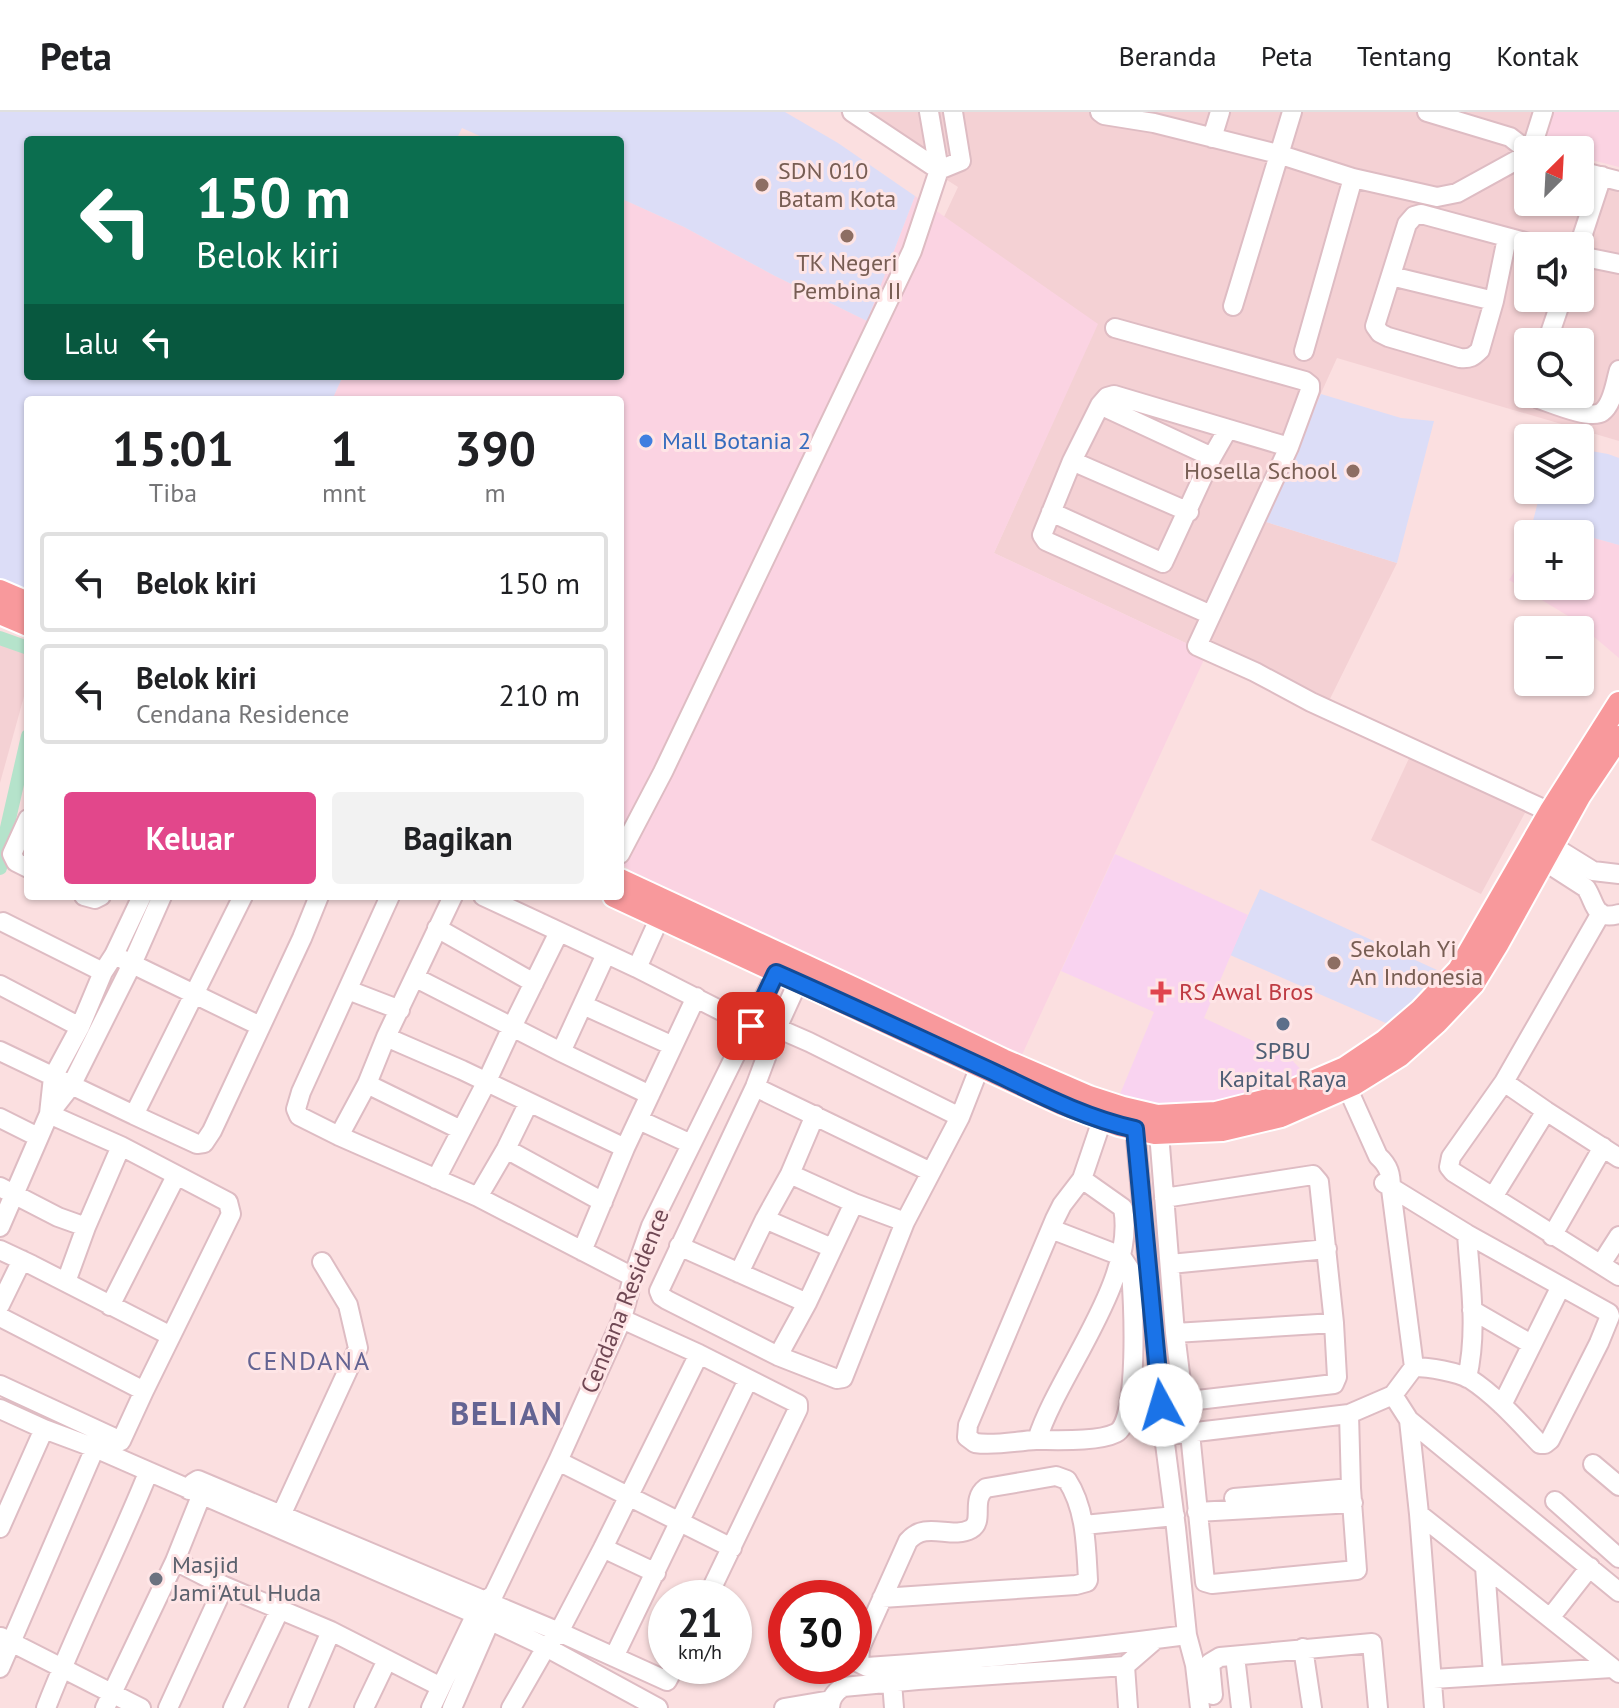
<!DOCTYPE html>
<html lang="id">
<head>
<meta charset="utf-8">
<style>
	:root { --surface:#fff; --page:#f2f2f2; --text:#202124; --muted:#757577; --line:#e0e0e0; --accent:#e2478b }
	body { margin:0; font-family:"PT Sans",sans-serif; background:var(--page); color:var(--text); height:100vh; display:flex; flex-direction:column; font-size:30px; white-space:nowrap }
	* { box-sizing:border-box; margin:0 }
	p { font-size:26px; color:var(--muted) }
	.icon { flex:none; width:44px; height:44px; fill:none; stroke:currentColor; stroke-width:2; stroke-linecap:round; stroke-linejoin:round }
	.map { position:relative; flex:1; overflow:hidden }
	.side { position:absolute; left:24px; top:284px; width:600px; height:504px; display:flex; flex-direction:column; background:var(--surface); border-radius:8px; box-shadow:0 2px 6px #0004 }
	.side>* { flex:none }
	.hud { position:absolute; left:24px; top:24px; width:600px; height:244px; border-radius:8px; box-shadow:0 2px 6px #0004; background:#0b6e4f; color:#fff; overflow:hidden }
	.needle { width:52px; rotate:24deg }
	.tools { position:absolute; left:1514px; top:24px; display:grid; gap:16px }
	.tools a { display:grid; place-items:center; width:80px; height:80px; border-radius:8px; background:var(--surface); box-shadow:0 2px 6px #0004; font-size:40px }
	.speed { position:absolute; left:648px; top:1468px; display:flex; gap:16px; font-size:40px; font-weight:700; text-align:center }
	.speed>* { display:grid; place-content:center; width:104px; height:104px; border-radius:50%; background:var(--surface); box-shadow:0 2px 6px #0004; line-height:1 }
	.speed small { font-size:20px; font-weight:400 }
	.speed .limit { border:12px solid #d22; background:#fff; color:#111 }
	.pin { position:absolute; display:grid; place-items:center; width:68px; height:68px; color:#fff; margin:-34px; border-radius:16px; box-shadow:0 4px 12px #0006 }
	.me { position:absolute; width:88px; margin:-44px; rotate:354deg; stroke-linejoin:round; filter:drop-shadow(0 0 6px #0008) }
	.turn { display:flex; align-items:center; gap:28px; height:168px; padding:0 40px; font-size:36px }
	.turn .icon { width:104px; height:104px; stroke-width:2.5 }
	.turn b { display:block; font-size:56px; line-height:68px }
	.then { display:flex; align-items:center; height:76px; padding:0 40px; background:#0003; gap:16px; font-size:30px }
	.eta { display:flex; justify-content:space-evenly; align-items:center; height:136px; text-align:center }
	.eta b { font-size:48px; font-weight:700; line-height:56px }
	.cta { display:flex; gap:16px; margin-top:auto; padding:16px 40px }
	.cta a { flex:1; height:92px; border-radius:8px; background:var(--accent); color:#fff; font-size:32px; font-weight:700; line-height:92px; text-align:center }
	.cta a+a { background:var(--page); color:var(--text) }
	ul { padding:0; list-style:none }
	li { display:flex; align-items:center; gap:24px; height:100px; margin:0 16px 12px; padding:0 24px; border:4px solid var(--line); border-radius:8px }
	li div { flex:1 }
	li b { display:block; font-size:30px }
	li em { font-style:normal }
	header { display:flex; align-items:center; gap:48px; box-sizing:border-box; height:112px; padding:0 40px; background:var(--surface); border-bottom:2px solid var(--line) }
	header strong { font-size:38px }
	nav { display:flex; gap:44px; margin-inline-start:auto; font-size:28px }
	.map>svg:first-child { display:block }
	.residential { fill:#f4d1d4; fill-rule:evenodd }
	.commercial { fill:#fbd3e2 }
	.education { fill:#dcddf7 }
	.medical { fill:#f9d3f0 }
	.lines { fill:none; stroke-linecap:round; stroke-linejoin:round }
	.canal { stroke:#b5e3cb; stroke-width:14 }
	.minor-casing { stroke:#debcc3; stroke-width:22 }
	.major-casing { stroke:#fff; stroke-width:26 }
	.minor { stroke:#fff; stroke-width:18 }
	.major { stroke:#f8999c; stroke-width:22 }
	.route-casing { stroke:#114b97; stroke-width:20 }
	.route { stroke:#1a73e8; stroke-width:14 }
	.education-dot { fill:#8d6e63; stroke:#fee5e6; stroke-width:3 }
	.shop-dot { fill:#3f7fe0; stroke:#fee5e6; stroke-width:3 }
	.health-dot { fill:#e0444e; stroke:#fee5e6; stroke-width:3 }
	.service-dot { fill:#5c6f8a; stroke:#fee5e6; stroke-width:3 }
	.worship-dot { fill:#6b7280; stroke:#fee5e6; stroke-width:3 }
	.labels { text-anchor:middle; stroke-width:6; stroke-linejoin:round; paint-order:stroke }
	.education-label { font-size:24px; fill:#785e54; stroke:#fee5e6; text-anchor:start }
	.shop-label { font-size:24px; fill:#366cbe; stroke:#fee5e6; text-anchor:start }
	.health-label { font-size:24px; fill:#be3a42; stroke:#fee5e6; text-anchor:start }
	.service-label { font-size:24px; fill:#4e5e75; stroke:#fee5e6 }
	.street-label { font-size:24px; fill:#704854; stroke:#fee5e6 }
	.worship-label { font-size:24px; fill:#5b616d; stroke:#fee5e6; text-anchor:start }
	.neighbourhood-label { font-size:26px; letter-spacing:2px; fill:#646493; stroke:#fee5e6 }
	.district-label { font-size:32px; font-weight:bold; letter-spacing:2px; fill:#646493; stroke:#fee5e6 }
</style>
</head>
<body>
<header>
<strong>Peta</strong>
<nav><a>Beranda</a><a>Peta</a><a>Tentang</a><a>Kontak</a></nav>
</header>
<div class="map">
<svg width="1619" height="1596" viewBox="0 0 1619 1596">
	<rect width="100%" height="100%" fill="#fbdfe0"/>
	<path class="residential" d="M840 0H1551L1541 35 1526 54 1528 55V90H1580V69L1619 79V329L1337 246 1263 409 1397 451 1324 599 1207 541 994 441 1097 212 944 105 958 75ZM1528 134H1580V186H1528ZM1528 230H1580V282H1528Z
		M0 522 28 531V570L0 671Z
		M1411 642 1526 699 1481 782 1371 728Z"/>
	<path class="commercial" d="M1551 0H1619V55L1580 45V38H1551L1541 35Z
		M915 84 1098 212 994 441 1207 541 1021 945 639 766 620 750V288H332L343 264H620V86L684 115 775 164 867 209Z
		M1533 409 1619 433V546L1573 507 1509 468 1525 442 1528 429V474H1580V422H1530Z"/>
	<path class="education" d="M0 0H785L838 31 915 84 867 209 775 164 684 115 620 86V28H489L462 16 456 28H28V264H343L332 288H28V481L0 469Z
		M1321 282 1401 306 1434 309 1397 451 1263 409Z
		M1580 337 1608 342 1619 346V433L1533 409 1541 378H1580Z
		M1260 777 1437 858 1416 885 1388 912 1230 843Z"/>
	<path class="medical" d="M1115 742 1248 803 1204 906 1290 946 1306 963 1261 980 1216 991 1158 995 1118 987 1154 900 1061 859Z"/>
	<g class="lines">
		<path class="canal" d="M0 526 28 536
			M0 756 4 729 28 624"/>
		<g class="minor-casing">
			<path id="minor" d="M852 0 939 58
				M1100 0 1104 3 1154 11 1278 42 1353 66 1437 85 1457 81 1528 42
				M1427 0 1510 25 1528 39
				M1212 26 1220 0
				M1531 38 1543 0
				M939 58 961 49 953 0
				M1580 59 1619 69
				M1507 126 1494 189 1480 238C1473 245 1470 247 1460 246L1388 225 1380 221 1375 214 1407 112 1414 104 1421 102 1540 134
				M1579 134 1602 64
				M1580 144 1619 152
				M1391 164 1494 189
				M1233 194 1292 0
				M1115 216 1305 269 1310 273V278L1289 335 1197 534 1255 560 1311 590 1550 700
				M1547 230 1562 186
				M1304 239 1353 66
				M1533 282 1539 287C1551 291 1591 308 1602 300 1613 292 1615 271 1619 258
				M1100 293 1212 345
				M1072 349 1189 400
				M1051 400 1163 451 1212 345 1228 317
				M1211 503 1046 429 1042 423 1072 349 1100 293 1107 285 1114 283 1289 335
				M28 707 12 742 16 750 28 756
				M1551 733 1593 759 1619 762
				M620 742 663 660 912 139 939 58 929 0
				M1544 749 1586 776C1596 791 1593 809 1619 802
				M84 784 95 787 101 784
				M243 784 134 1003 197 1032 204 1031 212 1019 302 826 319 784
				M390 784 301 980 296 997 299 1004 339 1024 478 1085 633 1165
				M483 784 637 856 751 914
				M1601 801 1504 970 1451 1045 1449 1055 1453 1060 1619 1164
				M3 810 103 860
				M437 816 534 871
				M124 848 260 914
				M637 856 660 805
				M416 866 561 940 650 983
				M798 870 777 916 755 975 659 1179 661 1184 667 1188 778 1244 837 1267 843 1266 905 1110 960 1005 980 954
				M0 873 80 915
				M348 878 400 898
				M583 893 673 934
				M777 916 809 930 960 1005
				M386 925 462 958 625 1036
				M0 939 134 1003
				M561 940 606 842
				M1504 970 1546 999 1619 1046
				M367 972 461 1018
				M755 975 931 1060
				M1347 975 1378 1044C1389 1054 1391 1062 1391 1077L1414 1255 1393 1283 1409 1308 1619 1480
				M49 1002 53 965 80 915 103 860 114 843 142 784
				M0 1006 38 1025
				M639 1008 691 1032
				M1135 1017 1164 1324 1176 1416 1187 1523 1195 1553 1200 1596
				M1159 1021 1175 1221 1183 1286 1189 1289 1334 1272 1337 1265 1334 1211 1319 1070 1313 1063 1164 1086
				M339 1024 367 972 386 925 453 784
				M506 1037 603 1090
				M790 1062 854 1091 905 1110
				M436 1067 486 971 512 915 559 820
				M1384 1071 1467 1122 1609 1201 1610 1204 1599 1231 1550 1328 1545 1332H1540C1518 1309 1496 1284 1470 1267 1457 1260 1429 1255 1414 1255
				M0 1075 58 1105 86 1115
				M478 1085 506 1037 529 990
				M1493 1085 1546 999
				M765 1107 832 1136
				M0 1115 49 1002 71 974 132 852 162 784
				M1051 1117 1121 1144 1131 1159C1133 1186 1140 1309 1116 1321 1098 1330 1057 1328 1036 1328 1016 1329 995 1334 975 1331L967 1325 968 1313 1055 1107 1062 1093 1082 1067 1102 1008
				M1467 1122C1470 1169 1478 1219 1467 1266
				M1552 1124 1603 1035
				M679 1134 807 1191
				M0 1138 32 1153 171 1224
				M582 1139 625 1036 696 885
				M1170 1152 1327 1137
				M1601 1152 1619 1124
				M739 1161 765 1107 790 1062 815 1003
				M66 1170 86 1115 121 1034
				M0 1193 22 1148
				M110 1194 176 1064
				M1472 1198 1531 1232
				M0 1205 144 1279
				M622 1207 699 1242 798 1292V1297L707 1486
				M1175 1221 1334 1211
				M778 1244 807 1191 854 1091
				M0 1273 121 1329 144 1279 231 1102 228 1090 121 1034 49 1002
				M1502 1293 1560 1176
				M0 1297 44 1317 95 1336 491 1509 546 1535 658 1596
				M1409 1308 1419 1402 1434 1596
				M1190 1321 1205 1470 1212 1472 1357 1458 1351 1376 1349 1302
				M1179 1322 1349 1302 1393 1283
				M1037 1328C1058 1261 1137 1169 1123 1096L1082 1067
				M558 1349 732 1436
				M1593 1352 1619 1374
				M189 1378 193 1371 198 1368 559 1520 667 1569 675 1554
				M1234 1386 1351 1376
				M1555 1389 1619 1446
				M1197 1400 1353 1391
				M1419 1402 1619 1561
				M278 1410 358 1236 348 1193 322 1150
				M1084 1413 1175 1404
				M0 1416 44 1317
				M603 1436 656 1461
				M175 1449 224 1474 331 1519 441 1575
				M1485 1455 1493 1562
				M882 1486 1076 1473 1087 1470 1088 1468C1086 1434 1086 1397 1067 1368L1056 1364 986 1376C970 1388 985 1409 971 1417 951 1428 926 1408 908 1429L860 1536 859 1551 867 1555C974 1548 1081 1537 1187 1523
				M1550 1506 1590 1455
				M1 1525 141 1596
				M1303 1536 1312 1596
				M1235 1544 1241 1596
				M614 1545 748 1268
				M1125 1554 1128 1596
				M0 1556 95 1336
				M1433 1567 1612 1556
				M892 1570 894 1596
				M1213 1583 1210 1551 1220 1545 1372 1531 1378 1596
				M46 1596C77 1516 116 1440 148 1361
				M105 1596 175 1449 201 1384
				M168 1596 224 1474
				M233 1596 280 1497
				M298 1596 331 1519
				M364 1596 387 1548
				M431 1596 475 1504 484 1490 494 1482 558 1349 622 1207 633 1165 651 1114 776 861
				M452 1596 494 1500
				M511 1596 546 1535 559 1520 603 1436 699 1242
				M784 1596 831 1588
				M830 1596C830 1586 835 1580 843 1575L918 1568 1125 1554 1155 1528"/>
		</g>
		<g class="major-casing">
			<path id="major" d="M0 479 28 491
				M0 501 28 513
				M620 768 855 877 1003 948 1089 985 1123 996 1157 1004 1216 1001 1275 986 1345 956 1385 929 1421 898 1459 858 1550 700 1619 591
				M614 784 1062 992 1119 1013 1155 1021 1222 1018 1281 1004 1354 972 1399 944 1437 910 1473 872 1498 831 1580 683 1619 625"/>
		</g>
		<use href="#minor" class="minor"/>
		<use href="#major" class="major"/>
	</g>
	<g class="lines">
		<g class="route-casing">
			<path id="route" d="M751 914 776 861C849 893 921 927 993 960 1039 982 1085 1006 1135 1017L1161 1293"/>
		</g>
		<use href="#route" class="route"/>
	</g>
	<g class="education-dot">
		<circle cx="762" cy="73" r="8"/>
		<circle cx="847" cy="124" r="8"/>
		<circle cx="1353" cy="359" r="8"/>
		<circle cx="1334" cy="851" r="8"/>
	</g>
	<circle class="shop-dot" cx="646" cy="329" r="8"/>
	<path class="health-dot" d="M1157 868h8v8h8v8h-8v8h-8v-8h-8v-8h8z"/>
	<circle class="service-dot" cx="1283" cy="912" r="8"/>
	<circle class="worship-dot" cx="156" cy="1467" r="8"/>
	<g class="labels">
		<g class="education-label">
			<text x="778" y="67">SDN 010<tspan x="778" dy="28">Batam Kota</tspan></text>
			<text x="847" y="159" text-anchor="middle">TK Negeri<tspan x="847" dy="28">Pembina II</tspan></text>
			<text x="1337" y="367" text-anchor="end">Hosella School</text>
			<text x="1350" y="845">Sekolah Yi<tspan x="1350" dy="28">An Indonesia</tspan></text>
		</g>
		<g class="shop-label">
			<text x="662" y="337">Mall Botania 2</text>
		</g>
		<g class="health-label">
			<text x="1179" y="888">RS Awal Bros</text>
		</g>
		<g class="service-label">
			<text x="1283" y="947">SPBU<tspan x="1283" dy="28">Kapital Raya</tspan></text>
		</g>
		<g class="street-label">
			<text transform="translate(625 1189) rotate(-68)" y="8">Cendana Residence</text>
		</g>
		<g class="worship-label">
			<text x="172" y="1461">Masjid<tspan x="172" dy="28">Jami'Atul Huda</tspan></text>
		</g>
		<g class="neighbourhood-label">
			<text x="309" y="1258">CENDANA</text>
		</g>
		<g class="district-label">
			<text x="507" y="1313">BELIAN</text>
		</g>
	</g>
</svg>
<div class="tools">
<a><svg class="needle" viewBox="-14 -14 28 28"><path d="M0-13l5 13h-10z" fill="#e53935"/><path d="M0 13l5-13h-10z" fill="#757577"/></svg></a>
<a><svg class="icon" aria-label="sound" viewBox="0 0 24 24"><path d="M4 9h4l5-4v14l-5-4H4zM17 9q2 3 0 6"/></svg></a>
<a><svg class="icon" aria-label="search" viewBox="0 0 24 24"><circle cx="10" cy="10" r="6"/><path d="M15 15l6 6"/></svg></a>
<a><svg class="icon" aria-label="layers" viewBox="0 0 24 24"><path d="M12 4l9 5-9 5-9-5zM3 14l9 5 9-5"/></svg></a>
<a>+</a>
<a>−</a>
</div>
<div class="speed"><div>21<small>km/h</small></div><div class="limit">30</div></div>
<div class="pin" style="left:751px;top:914px;background:#d93025"><svg class="icon" aria-label="arrive" viewBox="0 0 24 24"><path d="M6 21V4h12l-3 4 3 4H6"/></svg></div>
<svg class="me" style="left:1161px;top:1293px" viewBox="-20 -20 40 40"><circle r="19" fill="#fff"/><path d="M0-13L10 11 0 6-10 11z" fill="#1a73e8"/></svg>
<div class="hud">
<div class="turn"><svg class="icon" aria-label="left" viewBox="0 0 24 24"><path d="M17 20v-9H6M10 6l-5 5 5 5"/></svg><div><b>150 m</b>Belok kiri</div></div>
<div class="then">Lalu<svg class="icon" aria-label="left" viewBox="0 0 24 24"><path d="M17 20v-9H6M10 6l-5 5 5 5"/></svg></div>
</div>
<section class="side">
<div class="eta">
<div><b>15:01</b><p>Tiba</p></div>
<div><b>1</b><p>mnt</p></div>
<div><b>390</b><p>m</p></div>
</div>
<ul>
<li><svg class="icon" aria-label="left" viewBox="0 0 24 24"><path d="M17 20v-9H6M10 6l-5 5 5 5"/></svg><div><b>Belok kiri</b></div><em>150 m</em></li>
<li><svg class="icon" aria-label="left" viewBox="0 0 24 24"><path d="M17 20v-9H6M10 6l-5 5 5 5"/></svg><div><b>Belok kiri</b><p>Cendana Residence</p></div><em>210 m</em></li>
</ul>
<div class="cta"><a>Keluar</a><a>Bagikan</a></div>
</section>
</div>
</body>
</html>
